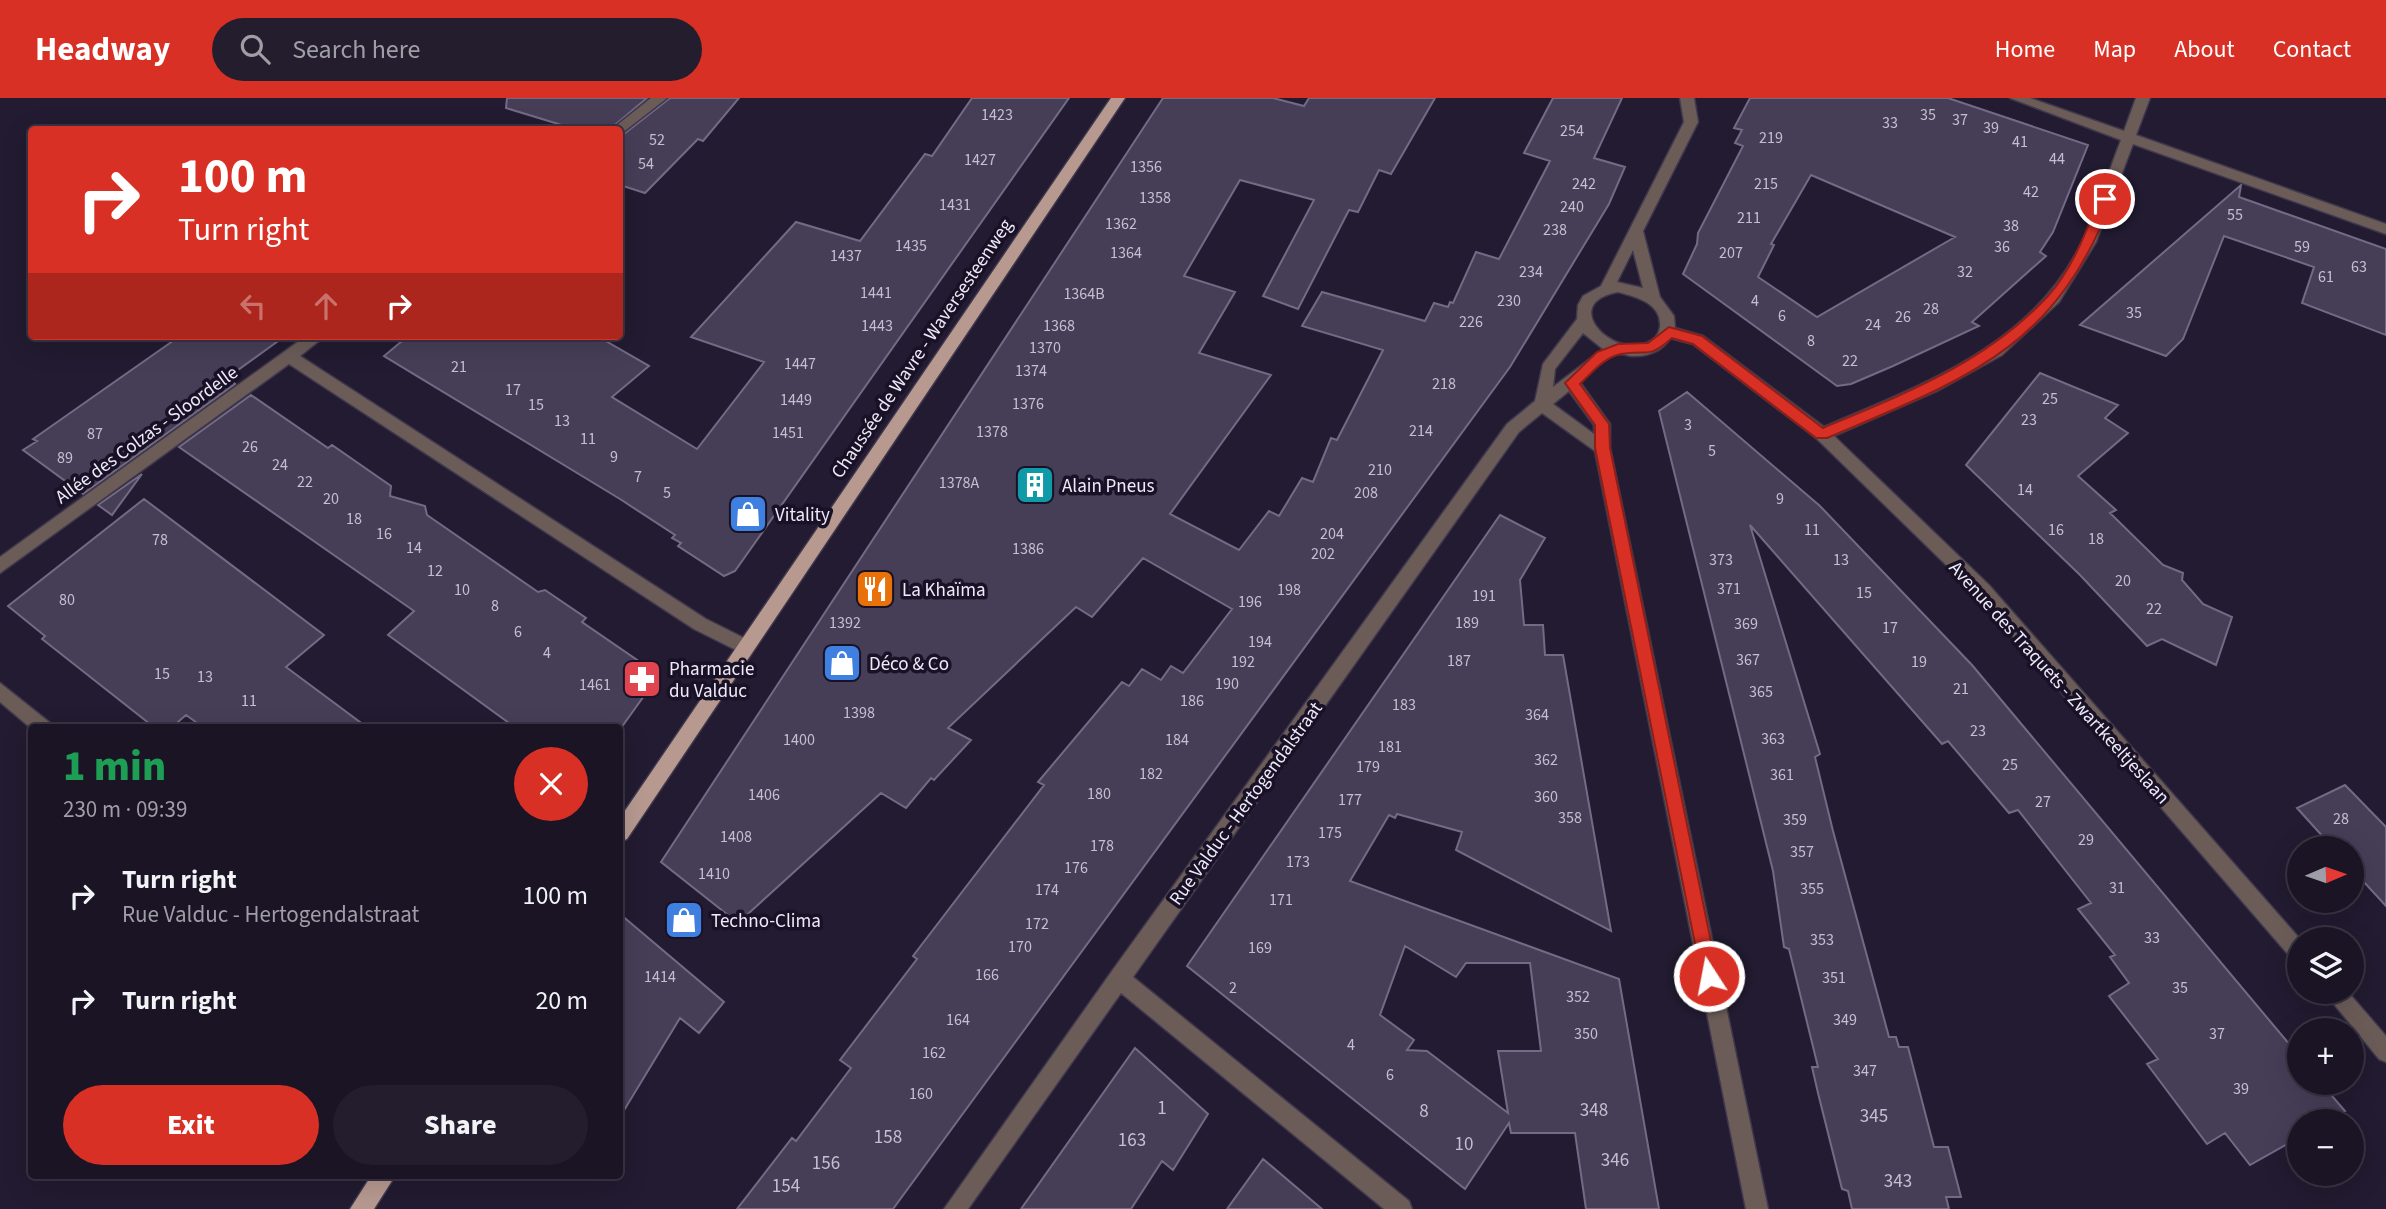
<!DOCTYPE html>
<html lang="en">
<head>
<meta charset="utf-8">
<style>
	:root { --surface:#1a1425; --page:#231d2d; --text:#f1f3f6; --muted:#9f9ea7; --line:#383342; --accent:#d93025 }
	body { margin:0; font-family:"Source Sans 3",sans-serif; background:var(--page); color:var(--text); height:100vh; display:flex; flex-direction:column; font-size:26px; white-space:nowrap }
	* { box-sizing:border-box; margin:0 }
	p { font-size:23px; color:var(--muted) }
	.icon { flex:none; width:38px; height:38px; fill:none; stroke:currentColor; stroke-width:2; stroke-linecap:round; stroke-linejoin:round }
	.map { position:relative; flex:1; overflow:hidden }
	.side { position:absolute; left:28px; top:626px; width:595px; height:455px; display:flex; flex-direction:column; background:var(--surface); border-radius:7px; box-shadow:0 7px 28px #0002,0 0 0 2px var(--line) }
	.side>* { flex:none }
	.guide { position:absolute; left:28px; top:28px; width:595px; height:214px; border-radius:7px; box-shadow:0 7px 28px #0002,0 0 0 2px var(--line); background:#d93025; color:#fff; overflow:hidden }
	.needle { width:46px; rotate:88deg }
	.tools { position:absolute; left:2287px; top:738px; display:grid; gap:14px }
	.tools a { display:grid; place-items:center; width:77px; height:77px; border-radius:50%; background:var(--surface); box-shadow:0 7px 28px #0002,0 0 0 2px var(--line); font-size:35px }
	.pin { position:absolute; display:grid; place-items:center; width:60px; height:60px; color:#fff; margin:-30px; border:4px solid #fff; border-radius:50%; box-shadow:0 2px 7px #0007 }
	.me { position:absolute; width:77px; margin:-38px; rotate:349deg; stroke-linejoin:round; filter:drop-shadow(0 0 5px #0008) }
	.turn { display:flex; align-items:center; gap:24px; height:147px; padding:0 35px; font-size:32px }
	.turn .icon { width:91px; height:91px; stroke-width:2.5 }
	.turn b { display:block; font-size:49px; line-height:60px }
	.lanes { display:flex; align-items:center; height:66px; padding:0 35px; background:#0003; justify-content:center; gap:35px; direction:ltr }
	.lanes .off { opacity:.35 }
	.round { display:grid; place-items:center; flex:none; width:74px; height:74px; border-radius:37px; background:var(--page) }
	.overview { display:flex; align-items:center; justify-content:space-between; height:119px; padding:0 35px }
	h1 { font-size:42px; font-weight:800; line-height:52px; color:#1e9e55 }
	.action { display:flex; gap:14px; margin-top:auto; padding:14px 35px }
	.action a { flex:1; height:80px; border-radius:42px; background:var(--accent); color:#fff; font-size:28px; font-weight:800; line-height:80px; text-align:center }
	.action a+a { background:var(--page); color:var(--text) }
	ul { padding:0; list-style:none }
	li { display:flex; align-items:center; gap:21px; height:105px; padding:0 35px }
	li div { flex:1 }
	li b { display:block; font-size:26px }
	li em { font-style:normal }
	header { display:flex; align-items:center; gap:42px; box-sizing:border-box; height:98px; padding:0 35px; background:var(--accent); color:#fff }
	header strong { font-size:33px }
	nav { display:flex; gap:38px; margin-inline-start:auto; font-size:24px }
	.search { width:490px; height:63px; background:var(--page); display:flex; align-items:center; gap:18px; box-sizing:border-box; padding:0 24px; border-radius:38px; color:var(--muted); font-size:26px }
	.map>svg:first-child { display:block }
	.building { fill:#463e57; stroke:#736b86; stroke-width:2; fill-rule:evenodd }
	.lines { fill:none; stroke-linecap:round; stroke-linejoin:round }
	.minor-casing { stroke:#3f384d; stroke-width:3 }
	.major-casing { stroke:#3f384d; stroke-width:3 }
	.minor { fill:#6b5c58; fill-rule:evenodd }
	.major { fill:#b79990; fill-rule:evenodd }
	.route { fill:#d93025; stroke:#8d1f18; stroke-width:2 }
	.labels { text-anchor:middle; stroke-width:7; stroke-linejoin:round; paint-order:stroke }
	.number-label { font-size:16px; fill:#c4bfd0 }
	.street-label { font-size:19px; fill:#eeeaf9; stroke:#191227 }
	.poi-label { font-size:19px; fill:#eeeaf9; stroke:#191227; text-anchor:start }
	.near-number-label { font-size:19px; fill:#c4bfd0 }
</style>
</head>
<body>
<header>
<strong>Headway</strong>
<div class="search"><svg class="icon" aria-label="search" viewBox="0 0 24 24"><circle cx="10" cy="10" r="6"/><path d="M15 15l6 6"/></svg>Search here</div>
<nav><a>Home</a><a>Map</a><a>About</a><a>Contact</a></nav>
</header>
<div class="map">
<svg width="2386" height="1111" viewBox="0 0 2386 1111">
	<rect width="100%" height="100%" fill="#221b31"/>
	<path class="building" d="M507 0H647L609 32H578L506 10Z
		M670 0H739L703 43 698 41 645 95 620 87V39Z
		M972 0H1069L735 473 724 478 678 448 681 445 672 440 675 437 620 401 384 258 408 238H597L649 268 612 299 697 351 764 264 691 239 796 124 860 143 925 56 932 58Z
		M1163 0H1273L1304 8 1309 0H1435L1391 76 1379 72 1358 114 1349 112 1298 211 1263 198 1314 102 1240 82 1184 178 1235 194 1199 255 1271 277 1170 416 1239 452 1269 413 1279 418 1302 380 1313 384 1331 340 1337 342 1383 252 1302 228 1322 194 1425 223 1434 205 1448 209 1450 204 1453 205 1476 154 1499 161 1550 63 1524 55 1553 0H1622L1594 60 1625 69 1609 106 1510 269 893 1111H737L792 1040 796 1043 851 970 840 962 917 861 913 858 1044 687 1038 684 1122 584 1129 588 1142 571 1161 582 1171 568 1183 575 1232 511 1143 460 1092 519 1076 509 948 630 971 642 934 682 931 680 906 710 881 695 738 825 661 764Z
		M1750 0H1948L2088 47 2053 134 2040 154 2046 158 1972 224 1979 228 1893 268 1851 286 1837 288 1683 176 1697 146 1698 135 1743 48 1735 45 1742 32 1734 30ZM1811 77 1955 139 1817 219 1758 179 1774 147 1771 146Z
		M2241 87 2239 99 2386 151V237L2302 205 2314 169 2224 138 2183 241 2166 258 2080 227Z
		M180 238H285L227 280 235 286 83 396 23 352 37 343 33 341Z
		M2040 275 2118 307 2105 320 2128 335 2078 378 2116 412 2110 415 2163 467 2183 475 2182 482 2203 506 2232 519 2216 567 2162 541 2147 548 2080 477 1966 367Z
		M1687 294 1820 408 1972 567 2300 959V985H2321L2345 1013 2327 1024H2300V1039L2250 1067 2225 1035 2207 1046 2147 966 2158 961 2109 898 2129 885 2110 859 2115 857 2078 811 2091 805 2018 712 2009 715 1948 643 1942 646 1750 427 1820 656 1815 659 1833 733 1889 939H1896L1899 949H1908L1934 1049H1948L1961 1099H1946L1949 1111H1852L1848 1093 1842 1091 1818 995 1812 969H1818L1789 851 1784 849 1773 773 1659 313Z
		M251 297 328 350 332 347 391 388 390 398 425 408 427 417 538 494 545 492 586 520 582 524 659 577 621 630H516L388 537 414 513 179 349Z
		M142 376 112 417 98 407Z
		M144 401 324 537 286 569 368 630H204L186 617 171 630H155L42 541 45 538 8 508Z
		M1500 417 1545 440 1520 482 1524 527H1543L1545 557H1563L1611 833 1456 752 1462 734 1397 716 1395 720 1389 717 1350 783 1619 881 1659 1111H1586L1575 1035H1511L1509 1025 1465 1091 1187 868ZM1405 848 1456 879 1466 865H1530L1541 953H1498L1508 1015 1427 953 1407 952 1414 942 1380 917Z
		M2345 687 2386 729V808L2352 771V751H2334L2297 710Z
		M620 816 724 904 699 935 680 920 620 1019Z
		M1135 950 1208 1016 1173 1072 1162 1063 1131 1111H1021Z
		M1263 1061 1322 1111H1227Z"/>
	<g class="lines">
		<g class="minor-casing">
			<path id="minor" d="M651 0H667L622 35 620 36V32H611Z
				M1680 0H1694L1698 24 1643 133 1660 199 1674 218 1675 230 1703 238 1824 329C1923 286 2033 248 2083 142 2098 110 2108 75 2121 42L2010 0H2030L2124 33 2136 0H2150L2136 37 2386 126V136L2133 46 2096 144 2059 204 2002 257 1937 293 1834 338 1989 487 2301 842 2300 865 2293 862 1977 497 1816 340 1693 246 1670 240C1663 253 1647 259 1632 258 1628 258 1625 256 1621 256 1606 257 1591 275 1580 284L1610 326V350L1768 1111H1746L1595 353 1542 315 1519 334 1133 879 1409 1103 1412 1111H1384L1121 895 968 1111H944L1112 873 1507 326 1535 303 1543 266 1577 221 1578 207 1583 198 1601 188 1684 24ZM1633 152 1643 190 1617 184ZM1618 194C1636 199 1662 205 1660 229 1659 236 1654 242 1647 245 1611 260 1559 205 1618 194ZM1583 235 1603 251 1553 289 1555 271ZM1569 293 1594 327V336L1553 306Z
				M306 238H325L300 258 706 521 752 544 755 549 752 554 746 557 694 531 289 266 0 475V459Z
				M0 585 49 624 52 630 32 631 0 604Z
				M2324 894H2348L2386 938V964L2379 961Z"/>
		</g>
		<g class="major-casing">
			<path id="major" d="M1111 0H1125L627 741 620 744V720Z
				M371 1078H395L374 1111H350Z"/>
		</g>
		<use href="#minor" class="minor"/>
		<use href="#major" class="major"/>
	</g>
	<path class="route" d="M2105 96 2112 101C2056 252 1963 282 1827 340H1816L1693 246 1672 240C1647 262 1649 251 1621 256 1604 259 1592 275 1580 286L1609 326 1610 350 1718 878 1715 885 1709 888 1703 885 1595 350V327L1565 285 1597 254 1618 246 1648 245 1669 229 1702 238 1823 330C1906 295 1986 265 2048 198 2068 176 2082 145 2092 118 2095 110 2097 100 2105 96Z"/>
	<defs>
		<g id="building-square" transform="scale(2.0125)"><rect x="-9" y="-9" width="18" height="18" rx="4" fill="#0f9aa8" stroke="#191227"/><path d="M-4-6H4V6H1V3H-1V6H-4ZM-2.5-4.3h1.7v1.8h-1.7ZM.8-4.3h1.7v1.8H.8ZM-2.5-1h1.7V.8h-1.7ZM.8-1h1.7V.8H.8Z" fill="#fff"/></g>
		<g id="shop-square" transform="scale(2.0125)"><rect x="-9" y="-9" width="18" height="18" rx="4" fill="#3f7fe0" stroke="#191227"/><path d="M-5-2.5h2.3a2.7 3.5 0 0 1 5.4 0H5L5.5 6h-11ZM-1.5-2.5h3a1.5 2.3 0 0 0-3 0Z" fill="#fff"/></g>
		<g id="restaurant-square" transform="scale(2.0125)"><rect x="-9" y="-9" width="18" height="18" rx="4" fill="#e8710a" stroke="#191227"/><path d="M-5-6h1v4h1v-4h1v4h1v-4h1v5L-1.5 .5V6h-2V.5L-5-1ZM5-6V6H3V1.5H1.5Q1.5-4 5-6Z" fill="#fff"/></g>
		<g id="pharmacy-square" transform="scale(2.0125)"><rect x="-9" y="-9" width="18" height="18" rx="4" fill="#e0444e" stroke="#191227"/><path d="M-2-6h4v4h4v4h-4v4h-4v-4h-4v-4h4Z" fill="#fff"/></g>
	</defs>
	<g fill-rule="evenodd">
		<use href="#building-square" x="1035" y="387"/>
		<use href="#shop-square" x="748" y="416"/>
		<use href="#restaurant-square" x="875" y="491"/>
		<use href="#shop-square" x="842" y="565"/>
		<use href="#pharmacy-square" x="642" y="581"/>
		<use href="#shop-square" x="684" y="822"/>
	</g>
	<g class="labels">
		<g class="number-label">
			<text x="997" y="22">1423</text>
			<text x="1928" y="22">35</text>
			<text x="1960" y="27">37</text>
			<text x="1890" y="30">33</text>
			<text x="1991" y="35">39</text>
			<text x="1572" y="38">254</text>
			<text x="1771" y="45">219</text>
			<text x="657" y="47">52</text>
			<text x="2020" y="49">41</text>
			<text x="2057" y="66">44</text>
			<text x="980" y="67">1427</text>
			<text x="646" y="71">54</text>
			<text x="1146" y="74">1356</text>
			<text x="1584" y="91">242</text>
			<text x="1766" y="91">215</text>
			<text x="2031" y="99">42</text>
			<text x="1155" y="105">1358</text>
			<text x="955" y="112">1431</text>
			<text x="1572" y="114">240</text>
			<text x="2235" y="122">55</text>
			<text x="1749" y="125">211</text>
			<text x="1121" y="131">1362</text>
			<text x="2011" y="133">38</text>
			<text x="1555" y="137">238</text>
			<text x="911" y="153">1435</text>
			<text x="2002" y="154">36</text>
			<text x="2302" y="154">59</text>
			<text x="1126" y="160">1364</text>
			<text x="1731" y="160">207</text>
			<text x="846" y="163">1437</text>
			<text x="2359" y="174">63</text>
			<text x="1531" y="179">234</text>
			<text x="1965" y="179">32</text>
			<text x="2326" y="184">61</text>
			<text x="876" y="200">1441</text>
			<text x="1084" y="201">1364B</text>
			<text x="1509" y="208">230</text>
			<text x="1755" y="208">4</text>
			<text x="1931" y="216">28</text>
			<text x="2134" y="220">35</text>
			<text x="1782" y="223">6</text>
			<text x="1903" y="224">26</text>
			<text x="1471" y="229">226</text>
			<text x="1873" y="232">24</text>
			<text x="877" y="233">1443</text>
			<text x="1059" y="233">1368</text>
			<text x="1811" y="248">8</text>
			<text x="1045" y="255">1370</text>
			<text x="1850" y="268">22</text>
			<text x="800" y="271">1447</text>
			<text x="459" y="274">21</text>
			<text x="1031" y="278">1374</text>
			<text x="1444" y="291">218</text>
			<text x="513" y="297">17</text>
			<text x="2050" y="306">25</text>
			<text x="796" y="307">1449</text>
			<text x="1028" y="311">1376</text>
			<text x="536" y="312">15</text>
			<text x="2029" y="327">23</text>
			<text x="562" y="328">13</text>
			<text x="1688" y="332">3</text>
			<text x="1421" y="338">214</text>
			<text x="992" y="339">1378</text>
			<text x="788" y="340">1451</text>
			<text x="95" y="341">87</text>
			<text x="588" y="346">11</text>
			<text x="250" y="354">26</text>
			<text x="1712" y="358">5</text>
			<text x="614" y="364">9</text>
			<text x="65" y="365">89</text>
			<text x="280" y="372">24</text>
			<text x="1380" y="377">210</text>
			<text x="638" y="384">7</text>
			<text x="305" y="389">22</text>
			<text x="959" y="390">1378A</text>
			<text x="2025" y="397">14</text>
			<text x="667" y="400">5</text>
			<text x="1366" y="400">208</text>
			<text x="331" y="406">20</text>
			<text x="1780" y="406">9</text>
			<text x="354" y="426">18</text>
			<text x="1812" y="437">11</text>
			<text x="2056" y="437">16</text>
			<text x="384" y="441">16</text>
			<text x="1332" y="441">204</text>
			<text x="2096" y="446">18</text>
			<text x="160" y="447">78</text>
			<text x="414" y="455">14</text>
			<text x="1028" y="456">1386</text>
			<text x="1323" y="461">202</text>
			<text x="1721" y="467">373</text>
			<text x="1841" y="467">13</text>
			<text x="435" y="478">12</text>
			<text x="2123" y="488">20</text>
			<text x="1729" y="496">371</text>
			<text x="462" y="497">10</text>
			<text x="1289" y="497">198</text>
			<text x="1864" y="500">15</text>
			<text x="1484" y="503">191</text>
			<text x="67" y="507">80</text>
			<text x="1250" y="509">196</text>
			<text x="495" y="513">8</text>
			<text x="2154" y="516">22</text>
			<text x="845" y="530">1392</text>
			<text x="1467" y="530">189</text>
			<text x="1746" y="531">369</text>
			<text x="1890" y="535">17</text>
			<text x="518" y="539">6</text>
			<text x="1260" y="549">194</text>
			<text x="547" y="560">4</text>
			<text x="1748" y="567">367</text>
			<text x="1459" y="568">187</text>
			<text x="1243" y="569">192</text>
			<text x="1919" y="569">19</text>
			<text x="162" y="581">15</text>
			<text x="205" y="584">13</text>
			<text x="1227" y="591">190</text>
			<text x="595" y="592">1461</text>
			<text x="1961" y="596">21</text>
			<text x="1761" y="599">365</text>
			<text x="249" y="608">11</text>
			<text x="1192" y="608">186</text>
			<text x="1404" y="612">183</text>
			<text x="859" y="620">1398</text>
			<text x="1537" y="622">364</text>
			<text x="1978" y="638">23</text>
			<text x="1773" y="646">363</text>
			<text x="799" y="647">1400</text>
			<text x="1177" y="647">184</text>
			<text x="1390" y="654">181</text>
			<text x="1546" y="667">362</text>
			<text x="2010" y="672">25</text>
			<text x="1368" y="674">179</text>
			<text x="1151" y="681">182</text>
			<text x="1782" y="682">361</text>
			<text x="1099" y="701">180</text>
			<text x="764" y="702">1406</text>
			<text x="1546" y="704">360</text>
			<text x="1350" y="707">177</text>
			<text x="2043" y="709">27</text>
			<text x="1570" y="725">358</text>
			<text x="2341" y="726">28</text>
			<text x="1795" y="727">359</text>
			<text x="1330" y="740">175</text>
			<text x="736" y="744">1408</text>
			<text x="2086" y="747">29</text>
			<text x="1102" y="753">178</text>
			<text x="1802" y="759">357</text>
			<text x="1298" y="769">173</text>
			<text x="1076" y="775">176</text>
			<text x="714" y="781">1410</text>
			<text x="2117" y="795">31</text>
			<text x="1812" y="796">355</text>
			<text x="1047" y="797">174</text>
			<text x="1281" y="807">171</text>
			<text x="1037" y="831">172</text>
			<text x="2152" y="845">33</text>
			<text x="1822" y="847">353</text>
			<text x="1020" y="854">170</text>
			<text x="1260" y="855">169</text>
			<text x="987" y="882">166</text>
			<text x="660" y="884">1414</text>
			<text x="1834" y="885">351</text>
			<text x="1233" y="895">2</text>
			<text x="2180" y="895">35</text>
			<text x="1578" y="904">352</text>
			<text x="958" y="927">164</text>
			<text x="1845" y="927">349</text>
			<text x="1586" y="941">350</text>
			<text x="2217" y="941">37</text>
			<text x="1351" y="952">4</text>
			<text x="934" y="960">162</text>
			<text x="1865" y="978">347</text>
			<text x="1390" y="982">6</text>
			<text x="2241" y="996">39</text>
			<text x="921" y="1001">160</text>
		</g>
		<g class="street-label">
			<text transform="translate(921 250) rotate(-56)" y="7">Chaussée de Wavre - Waversesteenweg</text>
			<text transform="translate(146 336) rotate(-36)" y="7">Allée des Colzas - Sloordelle</text>
			<text transform="translate(2060 584) rotate(48)" y="7">Avenue des Traquets - Zwartkeeltjeslaan</text>
			<text transform="translate(1245 705) rotate(-54)" y="7">Rue Valduc - Hertogendalstraat</text>
		</g>
		<g class="poi-label">
			<text x="1062" y="394">Alain Pneus</text>
			<text x="775" y="423">Vitality</text>
			<text x="902" y="498">La Khaïma</text>
			<text x="869" y="572">Déco &amp; Co</text>
			<text x="669" y="577">Pharmacie<tspan x="669" dy="22">du Valduc</tspan></text>
			<text x="711" y="829">Techno-Clima</text>
		</g>
		<g class="near-number-label">
			<text x="1162" y="1016">1</text>
			<text x="1594" y="1018">348</text>
			<text x="1424" y="1019">8</text>
			<text x="1874" y="1024">345</text>
			<text x="888" y="1045">158</text>
			<text x="1132" y="1048">163</text>
			<text x="1464" y="1052">10</text>
			<text x="1615" y="1068">346</text>
			<text x="826" y="1071">156</text>
			<text x="1898" y="1089">343</text>
			<text x="786" y="1094">154</text>
		</g>
	</g>
</svg>
<div class="tools">
<a><svg class="needle" viewBox="-14 -14 28 28"><path d="M0-13l5 13h-10z" fill="#e53935"/><path d="M0 13l5-13h-10z" fill="#9f9ea7"/></svg></a>
<a><svg class="icon" aria-label="layers" viewBox="0 0 24 24"><path d="M12 4l9 5-9 5-9-5zM3 14l9 5 9-5"/></svg></a>
<a>+</a>
<a>−</a>
</div>
<div class="pin" style="left:2105px;top:101px;background:#d93025"><svg class="icon" aria-label="arrive" viewBox="0 0 24 24"><path d="M6 21V4h12l-3 4 3 4H6"/></svg></div>
<svg class="me" style="left:1709px;top:878px" viewBox="-20 -20 40 40"><circle r="17" fill="#d93025" stroke="#fff" stroke-width="3"/><path d="M0-11L8 9 0 5-8 9z" fill="#fff"/></svg>
<div class="guide">
<div class="turn"><svg class="icon" aria-label="right" viewBox="0 0 24 24"><path d="M7 20v-9h11M14 6l5 5-5 5"/></svg><div><b>100 m</b>Turn right</div></div>
<div class="lanes"><svg class="icon off" aria-label="left" viewBox="0 0 24 24"><path d="M17 20v-9H6M10 6l-5 5 5 5"/></svg><svg class="icon off" aria-label="ahead" viewBox="0 0 24 24"><path d="M12 20V5M6 11l6-6 6 6"/></svg><svg class="icon" aria-label="right" viewBox="0 0 24 24"><path d="M7 20v-9h11M14 6l5 5-5 5"/></svg></div>
</div>
<section class="side">
<div class="overview"><div><h1>1 min</h1><p>230 m · 09:39</p></div><a class="round" style="background:#d93025;color:#fff"><svg class="icon" aria-label="close" viewBox="0 0 24 24"><path d="M6 6l12 12M18 6L6 18"/></svg></a></div>
<ul>
<li><svg class="icon" aria-label="right" viewBox="0 0 24 24"><path d="M7 20v-9h11M14 6l5 5-5 5"/></svg><div><b>Turn right</b><p>Rue Valduc - Hertogendalstraat</p></div><em>100 m</em></li>
<li><svg class="icon" aria-label="right" viewBox="0 0 24 24"><path d="M7 20v-9h11M14 6l5 5-5 5"/></svg><div><b>Turn right</b></div><em>20 m</em></li>
</ul>
<div class="action"><a>Exit</a><a>Share</a></div>
</section>
</div>
</body>
</html>
